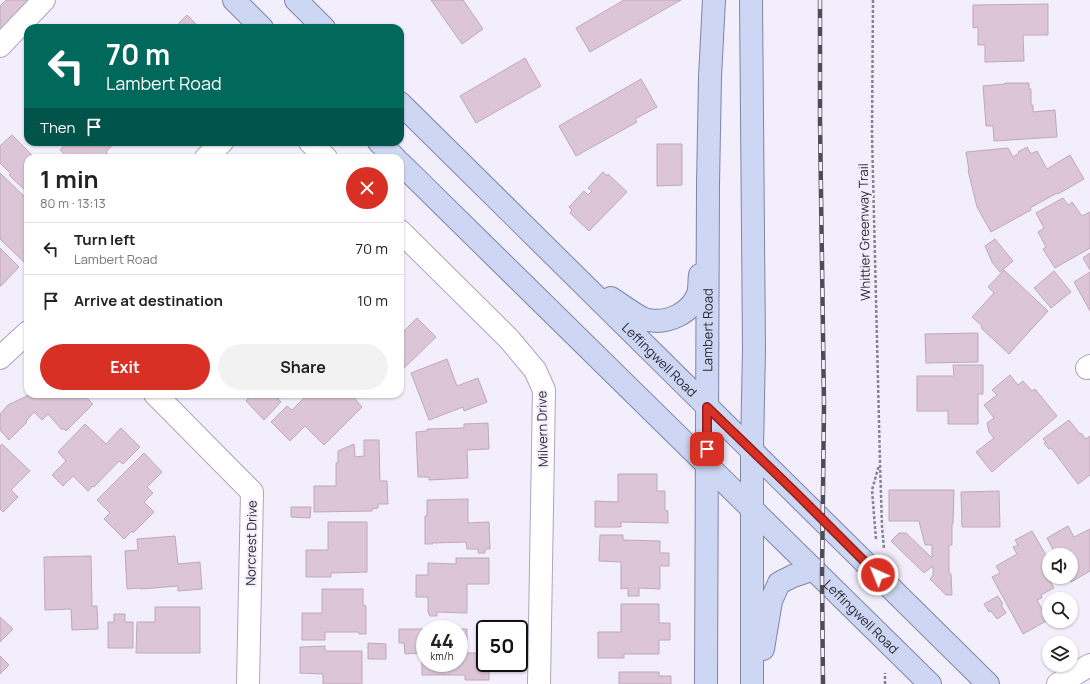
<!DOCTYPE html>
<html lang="en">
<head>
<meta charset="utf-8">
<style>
	:root { --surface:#fff; --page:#f2f2f2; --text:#222; --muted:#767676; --line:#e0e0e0; --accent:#d93025 }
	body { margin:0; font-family:Manrope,sans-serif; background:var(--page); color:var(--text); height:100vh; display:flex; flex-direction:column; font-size:15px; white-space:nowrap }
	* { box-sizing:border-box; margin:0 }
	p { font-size:13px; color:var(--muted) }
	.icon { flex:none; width:22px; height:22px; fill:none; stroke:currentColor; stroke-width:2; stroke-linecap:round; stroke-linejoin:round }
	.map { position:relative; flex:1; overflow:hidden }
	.panel { position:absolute; left:24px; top:154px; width:380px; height:244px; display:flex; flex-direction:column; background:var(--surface); border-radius:12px; box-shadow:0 1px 3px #0004 }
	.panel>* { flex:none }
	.banner { position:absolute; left:24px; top:24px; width:380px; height:122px; border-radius:12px; box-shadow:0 1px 3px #0004; background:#00695c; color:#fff; overflow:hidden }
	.buttons { position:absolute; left:1042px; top:548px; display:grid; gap:8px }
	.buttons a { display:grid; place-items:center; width:36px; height:36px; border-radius:50%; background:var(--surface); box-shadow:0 1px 3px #0004; font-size:20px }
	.speed { position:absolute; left:416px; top:620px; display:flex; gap:8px; font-size:20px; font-weight:700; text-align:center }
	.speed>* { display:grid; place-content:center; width:52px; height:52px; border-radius:50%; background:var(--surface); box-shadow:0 1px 3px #0004; line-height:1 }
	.speed small { font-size:10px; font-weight:400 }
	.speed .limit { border:2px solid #111; border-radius:6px; background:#fff; color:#111 }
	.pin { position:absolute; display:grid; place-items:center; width:34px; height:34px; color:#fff; margin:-17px; border-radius:8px; box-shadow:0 2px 6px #0006 }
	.me { position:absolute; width:44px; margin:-22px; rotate:316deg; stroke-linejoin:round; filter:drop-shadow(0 0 3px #0008) }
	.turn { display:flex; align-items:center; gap:14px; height:84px; padding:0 16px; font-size:18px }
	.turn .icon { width:52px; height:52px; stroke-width:2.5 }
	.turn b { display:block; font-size:28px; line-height:34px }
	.then { display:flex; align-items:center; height:38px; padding:0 16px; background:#0003; gap:8px; font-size:15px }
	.round { display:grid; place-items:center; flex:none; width:42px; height:42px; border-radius:21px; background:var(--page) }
	.headline { display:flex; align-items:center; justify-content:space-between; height:68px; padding:0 16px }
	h1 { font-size:24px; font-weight:700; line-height:30px }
	.action { display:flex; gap:8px; margin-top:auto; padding:8px 16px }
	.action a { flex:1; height:46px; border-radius:24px; background:var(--accent); color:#fff; font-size:16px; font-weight:700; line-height:46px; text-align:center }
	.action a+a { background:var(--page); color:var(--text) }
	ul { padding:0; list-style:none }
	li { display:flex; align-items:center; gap:12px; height:52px; padding:0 16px; border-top:1px solid var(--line) }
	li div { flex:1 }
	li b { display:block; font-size:15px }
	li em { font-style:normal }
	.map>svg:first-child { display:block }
	.building { fill:#dbc5d6; stroke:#bea9ba; fill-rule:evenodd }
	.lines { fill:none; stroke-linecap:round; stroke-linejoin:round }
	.minor-casing { stroke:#ada5bc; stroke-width:24 }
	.major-casing { stroke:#7e86a8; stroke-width:24 }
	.path { stroke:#86828d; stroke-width:2.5; stroke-dasharray:3 2; stroke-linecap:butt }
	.minor { stroke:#fff; stroke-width:22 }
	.major { stroke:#cdd6f2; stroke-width:22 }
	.rail-casing { stroke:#504c56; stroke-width:4.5 }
	.rail { stroke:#f3eefc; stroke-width:3; stroke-dasharray:9; stroke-linecap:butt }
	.route-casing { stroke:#8d1f18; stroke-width:10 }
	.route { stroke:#d93025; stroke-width:7 }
	.labels { text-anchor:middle; stroke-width:4; stroke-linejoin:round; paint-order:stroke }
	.street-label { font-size:13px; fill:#28242d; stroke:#f3eefc }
</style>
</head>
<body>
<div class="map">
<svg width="1090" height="684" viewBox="0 0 1090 684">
	<rect width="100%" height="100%" fill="#f3eefc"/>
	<path class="building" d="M6 0H33L0 31V6Z
		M431 0H463L483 29 462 44Z
		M624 0H681L590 52 576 28Z
		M1048 4V35H1023L1024 61 985 62V45H978V27L973 28V5Z
		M187 15 200 28H174Z
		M525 58 541 86 476 123 460 96Z
		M641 79 657 107 635 119 637 122 576 156 559 126Z
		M1005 83H1029V89H1031V105H1033V112L1055 110 1057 137 994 141 993 126H986L983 86 1005 84Z
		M12 135 35 158H28V191L27 192 9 175 11 174 0 163V146Z
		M65 142H115L106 152 112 158H68L60 150 66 143Z
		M657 144H682V185L657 186Z
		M1027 147 1031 154 1037 151 1047 169 1070 155 1084 179 1058 194 1057 193 1030 208 1031 210 991 232 977 207 968 170H969L966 152 1008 148 1013 157 1019 153 1018 152Z
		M603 172 607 176 608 174 627 192 589 231 570 213 572 210 569 207 584 191 588 195 592 191 588 188Z
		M0 173 28 200 27 265 0 239Z
		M1063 198 1068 205 1072 202 1082 216 1090 212V248L1055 268 1043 249 1046 247 1038 232 1044 228 1036 213Z
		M995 239 1013 261 1000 272 992 262 985 246Z
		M0 248 19 267 1 286H0Z
		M1090 253V270L1083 258Z
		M1004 270 1048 311 1009 354 981 328 982 326 972 317 994 293 988 287Z
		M1054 271 1071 292 1051 308 1034 288Z
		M1090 272V311L1074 282Z
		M417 318 436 337 400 372V333L401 334Z
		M978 333V362L926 363 925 334Z
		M447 359 457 386 478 378 487 402 464 411 463 407 429 420 411 373Z
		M953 365H983V394H978V424H948V411H917V376H954Z
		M1010 375 1018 385 1023 381 1032 391 1035 389 1057 416 992 472 976 452 994 438 989 432 987 423 994 418 984 405 997 395 992 390Z
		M31 394H83L93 404 66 431 63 428 62 430 48 414 42 420 34 412 26 421 27 422 9 440 0 430V414L8 405Z
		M252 394H283L278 399 281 402 264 420 246 401Z
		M308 394H351L362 407 324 445 305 426 290 441 271 422 287 406 292 410Z
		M1069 420 1080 434 1081 433 1086 439 1090 436V475L1078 484 1051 448 1049 449 1044 443 1046 442 1043 439Z
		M488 423 489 449 467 450 468 478 429 480V477H418L416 432 427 431V429L464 428V424Z
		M85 424 106 444 121 428 140 447 123 464 119 461 94 487 93 486 88 491 73 476 63 486 52 475 66 461 58 452Z
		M364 440H379L380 481H387L388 504H378V508L372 509V511L314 512V486H336V463H338V451L354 444 355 457 364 456Z
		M2 444 30 471 11 490 18 497 3 512 0 509V446Z
		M144 453 162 472 147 487 153 493 144 502 154 512 133 533 132 531 124 539 104 519 110 513 97 500Z
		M618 474H657V491H665V510L668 511V523L621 522V527H595V501L618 502Z
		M889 490H954L953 524H952V545H949V574H951L952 595H946L930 579 933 575V566L924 573 891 541 899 533H906L932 558V545H925L919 521H889Z
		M999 491 1000 527H962L961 492Z
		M468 499V523L489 522 490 549H485V553H478V549H467L466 542 432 543 433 544H425V516H427V500Z
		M291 507H311L310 518 291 517Z
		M328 522H367V572L331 573V577H306V550H328Z
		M1068 526 1074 537 1090 529V571L1071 582 1069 577H1071V555H1056L1047 538Z
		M1032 531 1049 560V577H1057L1050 581 1054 588 1041 595 1042 598 1037 600 1048 620 1023 634 992 577 1000 573 996 566 1017 554 1013 547 1018 545 1015 540Z
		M600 535H623V540L660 541V553H669V566H660V589L639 588V596H628V588L621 589V562L599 561Z
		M175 536 178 564 200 562 202 589 178 591V586L141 589 140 588 127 589 125 551 138 550 137 539Z
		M91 556 92 606H97L98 629 72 630 71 609 45 610 44 557Z
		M456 558H489V584H467V613L437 612V616H430L428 612V597H416V575H428V563L456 564Z
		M322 589H363V605L366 606V634H359V632H325V640H302V613H322Z
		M998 596 1003 604 1001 605 1006 613 997 619 991 611 989 612 984 604Z
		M621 604H659V623H670V640H659V654H624V658H598V632H621Z
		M155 607H200V653H136L137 622H155Z
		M114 614H125V622H133V648H108V622H114Z
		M0 617 13 629 0 642Z
		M399 629H467V653H485V663H489V680H465V675H422V653L405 654 404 643H399ZM425 629H459V663H425Z
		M368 643 386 644V659H368Z
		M325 646V651H362V684H323V674L300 673V647Z
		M0 656 9 665 0 674Z
		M619 672H659V676H671V684H619Z"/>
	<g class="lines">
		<g class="minor-casing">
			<path id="minor" d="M0 46 44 0
				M310 142 326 158
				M206 158 222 142
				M400 231 509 339 535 370 544 390 539 684
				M0 358 28 332
				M1087 368 1090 366
				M155 394 252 492 248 684
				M1058 684 1090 665"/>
		</g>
		<g class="major-casing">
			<g id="major">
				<path d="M234 0 262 28"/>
				<path d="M296 0 324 28"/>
				<path d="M751 0 754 349 752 450V684"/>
				<path id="s1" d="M400 103 988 684"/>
				<path d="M379 142 395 158"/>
				<path id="s2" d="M400 163C577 336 753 510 930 684"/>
				<path d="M611 298C619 303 640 319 648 320 668 324 691 313 698 294 700 288 699 281 700 275"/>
				<path d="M763 649 771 601 779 583 793 576 814 569"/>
				<path id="s3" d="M706 684 708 184 710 77 714 0"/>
			</g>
		</g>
		<path class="path" d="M873 0 872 134 880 463 882 526 884 549
			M876 539 872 490 879 465
			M885 684V673"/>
		<use href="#minor" class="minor"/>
		<use href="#major" class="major"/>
		<g class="rail-casing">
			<path id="rail" d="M820 0V121L824 405 822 577 823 684"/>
		</g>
		<use href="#rail" class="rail"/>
	</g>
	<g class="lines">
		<g class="route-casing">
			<path id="route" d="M707 449V407L794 491 878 575"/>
		</g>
		<use href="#route" class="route"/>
	</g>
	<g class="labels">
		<g class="street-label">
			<text transform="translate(864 232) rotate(-91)" y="5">Whittier Greenway Trail</text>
			<text dy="5" stroke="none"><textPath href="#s3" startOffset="354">Lambert Road</textPath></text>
			<text dy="5" stroke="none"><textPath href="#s1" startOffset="365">Leffingwell Road</textPath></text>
			<text transform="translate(542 429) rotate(-91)" y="5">Milvern Drive</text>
			<text transform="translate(251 543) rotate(-89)" y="5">Norcrest Drive</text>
			<text dy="5" stroke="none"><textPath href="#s2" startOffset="647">Leffingwell Road</textPath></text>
		</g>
	</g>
</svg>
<div class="buttons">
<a><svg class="icon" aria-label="sound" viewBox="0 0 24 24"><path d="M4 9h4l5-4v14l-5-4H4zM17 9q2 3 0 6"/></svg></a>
<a><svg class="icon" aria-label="search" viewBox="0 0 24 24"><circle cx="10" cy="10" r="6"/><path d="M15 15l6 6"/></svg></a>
<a><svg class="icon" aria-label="layers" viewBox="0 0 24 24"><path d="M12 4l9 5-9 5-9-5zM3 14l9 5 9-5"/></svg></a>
</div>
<div class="speed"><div>44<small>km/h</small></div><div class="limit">50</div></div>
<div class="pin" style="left:707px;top:449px;background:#d93025"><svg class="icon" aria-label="arrive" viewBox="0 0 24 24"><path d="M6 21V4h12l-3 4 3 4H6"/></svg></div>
<svg class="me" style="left:878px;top:575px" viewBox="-20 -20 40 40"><circle r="17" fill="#d93025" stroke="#fff" stroke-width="3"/><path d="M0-11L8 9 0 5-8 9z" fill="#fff"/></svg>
<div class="banner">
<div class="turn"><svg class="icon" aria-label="left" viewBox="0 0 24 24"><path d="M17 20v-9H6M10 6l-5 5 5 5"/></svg><div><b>70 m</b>Lambert Road</div></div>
<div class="then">Then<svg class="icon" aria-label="arrive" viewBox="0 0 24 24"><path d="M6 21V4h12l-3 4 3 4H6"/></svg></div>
</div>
<section class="panel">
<div class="headline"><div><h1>1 min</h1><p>80 m · 13:13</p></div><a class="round" style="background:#d93025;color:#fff"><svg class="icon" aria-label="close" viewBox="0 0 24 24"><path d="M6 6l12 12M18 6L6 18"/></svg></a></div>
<ul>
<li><svg class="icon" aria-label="left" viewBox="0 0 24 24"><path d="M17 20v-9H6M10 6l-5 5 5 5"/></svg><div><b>Turn left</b><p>Lambert Road</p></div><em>70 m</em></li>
<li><svg class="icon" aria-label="arrive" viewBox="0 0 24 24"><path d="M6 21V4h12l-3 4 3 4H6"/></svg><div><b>Arrive at destination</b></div><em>10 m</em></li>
</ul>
<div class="action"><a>Exit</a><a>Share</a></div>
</section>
</div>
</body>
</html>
